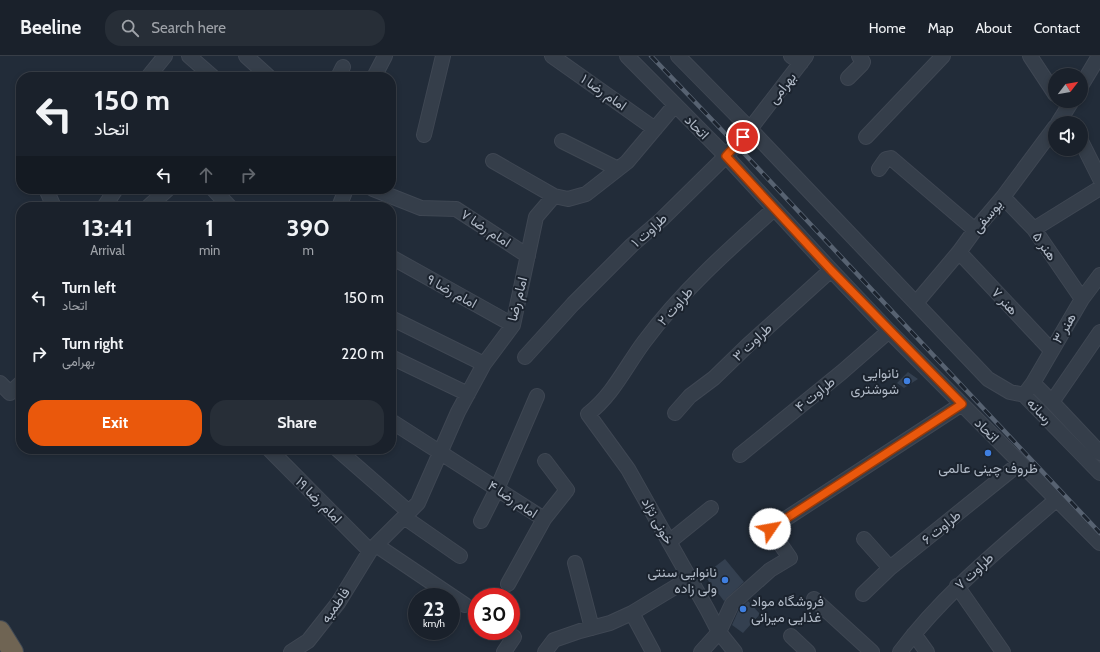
<!DOCTYPE html>
<html lang="en">
<head>
<meta charset="utf-8">
<style>
	:root { --surface:#1a212b; --page:#272e37; --text:#f1f3f6; --muted:#9fa3a9; --line:#383e47; --accent:#ea580c }
	body { margin:0; font-family:Cabin,Vazirmatn,sans-serif; background:var(--page); color:var(--text); height:100vh; display:flex; flex-direction:column; font-size:15px; white-space:nowrap }
	* { box-sizing:border-box; margin:0 }
	p { font-size:13px; color:var(--muted) }
	.icon { flex:none; width:22px; height:22px; fill:none; stroke:currentColor; stroke-width:2; stroke-linecap:round; stroke-linejoin:round }
	.map { position:relative; flex:1; overflow:hidden }
	.drawer { position:absolute; left:16px; top:146px; width:380px; height:252px; display:flex; flex-direction:column; background:var(--surface); border-radius:16px; box-shadow:0 2px 6px #0003,0 0 0 1px var(--line) }
	.drawer>* { flex:none }
	.top-card { position:absolute; left:16px; top:16px; width:380px; height:122px; border-radius:16px; box-shadow:0 2px 6px #0003,0 0 0 1px var(--line); background:#1a212b; color:var(--text); overflow:hidden }
	.needle { width:26px; rotate:59deg }
	.fabs { position:absolute; left:1048px; top:12px; display:grid; gap:8px }
	.fabs a { display:grid; place-items:center; width:40px; height:40px; border-radius:50%; background:var(--surface); box-shadow:0 2px 6px #0003,0 0 0 1px var(--line); font-size:20px }
	.speed { position:absolute; left:408px; top:532px; display:flex; gap:8px; font-size:20px; font-weight:700; text-align:center }
	.speed>* { display:grid; place-content:center; width:52px; height:52px; border-radius:50%; background:var(--surface); box-shadow:0 2px 6px #0003,0 0 0 1px var(--line); line-height:1 }
	.speed small { font-size:10px; font-weight:400 }
	.speed .limit { border:6px solid #d22; background:#fff; color:#111 }
	.pin { position:absolute; display:grid; place-items:center; width:34px; height:34px; color:#fff; margin:-17px; border:2px solid #fff; border-radius:50%; box-shadow:0 1px 4px #0007 }
	.me { position:absolute; width:44px; margin:-22px; rotate:57deg; stroke-linejoin:round; filter:drop-shadow(0 0 3px #0008) }
	.turn { display:flex; align-items:center; gap:14px; height:84px; padding:0 12px; font-size:18px }
	.turn .icon { width:52px; height:52px; stroke-width:2.5 }
	.turn b { display:block; font-size:28px; line-height:34px }
	.lanes { display:flex; align-items:center; height:38px; padding:0 12px; background:#0003; justify-content:center; gap:20px; direction:ltr }
	.lanes .off { opacity:.35 }
	.eta { display:flex; justify-content:space-evenly; align-items:center; height:68px; text-align:center }
	.eta b { font-size:24px; font-weight:800; line-height:28px }
	.cta { display:flex; gap:8px; margin-top:auto; padding:8px 12px }
	.cta a { flex:1; height:46px; border-radius:16px; background:var(--accent); color:#fff; font-size:16px; font-weight:800; line-height:46px; text-align:center }
	.cta a+a { background:var(--page); color:var(--text) }
	ul { padding:0; list-style:none }
	li { display:flex; align-items:center; gap:12px; height:56px; padding:0 12px }
	li div { flex:1 }
	li b { display:block; font-size:15px }
	li em { font-style:normal }
	header { display:flex; align-items:center; gap:24px; box-sizing:border-box; height:56px; padding:0 20px; background:var(--surface); border-bottom:1px solid var(--line) }
	header strong { font-size:19px }
	nav { display:flex; gap:22px; margin-inline-start:auto; font-size:14px }
	.search { width:280px; height:36px; background:var(--page); display:flex; align-items:center; gap:10px; box-sizing:border-box; padding:0 14px; border-radius:16px; color:var(--muted); font-size:15px }
	.map>svg:first-child { display:block }
	.building { fill:#344050 }
	.lines { fill:none; stroke-linecap:round; stroke-linejoin:round }
	.minor-casing { stroke:#3f4753; stroke-width:16 }
	.highway-casing { stroke:#404954; stroke-width:22 }
	.minor { stroke:#353e4a; stroke-width:14 }
	.highway { stroke:#6f6453; stroke-width:20 }
	.rail-casing { stroke:#576271; stroke-width:4.5 }
	.rail { stroke:#1b232e; stroke-width:3; stroke-dasharray:9; stroke-linecap:butt }
	.route-casing { stroke:#983908; stroke-width:10 }
	.route { stroke:#ea580c; stroke-width:7 }
	.shop-dot { fill:#3f7fe0; stroke:#1b232e; stroke-width:1.5 }
	.labels { text-anchor:middle; stroke-width:4; stroke-linejoin:round; paint-order:stroke }
	.street-label { font-size:14px; fill:#b0b9c6; stroke:#1b232e }
	.poi-label { font-size:14px; fill:#b0b9c6; stroke:#1b232e; text-anchor:end }
</style>
</head>
<body>
<header>
<strong>Beeline</strong>
<div class="search"><svg class="icon" aria-label="search" viewBox="0 0 24 24"><circle cx="10" cy="10" r="6"/><path d="M15 15l6 6"/></svg>Search here</div>
<nav><a>Home</a><a>Map</a><a>About</a><a>Contact</a></nav>
</header>
<div class="map">
<svg width="1100" height="596" viewBox="0 0 1100 596">
	<rect width="100%" height="100%" fill="#222c39"/>
	<path class="building" d="M908 316 918 323 904 332 897 327Z
		M725 503 744 526 724 545 704 519Z
		M748 545 760 558 743 577 732 569 739 553Z"/>
	<g class="lines">
		<g class="minor-casing">
			<path id="minor" d="M189 0 213 21
				M246 0 269 21
				M552 0 655 73
				M627 0 726 100 831 214 889 275 1100 487
				M678 0 750 73 988 323 1010 336 1025 339
				M791 0 801 7
				M1030 0 1055 38
				M148 21 165 0
				M338 21 343 11
				M374 21 385 0
				M848 22 862 8 863 6 859 0
				M1081 30 1099 0
				M1058 67 1072 45
				M424 79 443 0
				M866 81 943 0
				M562 85 618 113
				M1081 85 1100 123
				M493 105 554 140
				M879 113 886 103 891 102 975 174
				M46 133 54 151
				M213 133 230 151
				M373 133 421 152 456 153 528 200
				M1003 141 1034 173 1082 243
				M104 151 116 133
				M148 151 168 133
				M339 151 346 133
				M1034 173 1100 132
				M959 196 1051 294
				M391 201 513 269
				M1100 219 1082 243 1033 327 1024 339 1100 417
				M916 247 959 196 975 174 1003 141 1055 71
				M391 262 484 308
				M391 301 468 338
				M525 301 573 248 632 189 662 163 726 100 750 73 806 0
				M0 327 10 337 21 327
				M1033 327 1052 346 1100 397
				M1052 346 1100 276
				M675 357 690 340 714 322 747 290 831 214
				M391 365 544 463 508 528
				M269 393 370 495
				M337 393 409 456
				M740 399 842 316 889 275
				M404 461 460 500
				M544 463 567 434 545 405
				M481 465 497 433 537 340
				M864 483 890 512
				M669 486 711 452
				M376 489 465 549
				M575 507 592 572
				M957 530 1003 596
				M863 538 890 512 1020 407
				M814 543 872 596
				M632 557 690 522
				M914 578 927 596
				M791 580 808 596
				M291 596 308 585 338 547 370 495 418 447 458 356 484 308 513 269 536 161 554 140 568 143 586 138 627 106 675 49
				M504 596 514 581
				M545 596 554 584 580 575 610 567 632 557 653 596
				M701 596 719 576 732 548 770 514 790 502 770 473 962 348
				M735 596 719 576 707 553 628 413 588 358C613 339 626 310 644 286 681 236 728 194 774 153
				M900 596C944 537 1002 491 1057 443"/>
		</g>
		<g class="highway-casing">
			<path id="highway" d="M0 575 13 596"/>
		</g>
		<use href="#minor" class="minor"/>
		<use href="#highway" class="highway"/>
		<g class="rail-casing">
			<path id="rail" d="M651 0 739 92 1100 477"/>
		</g>
		<use href="#rail" class="rail"/>
	</g>
	<g class="lines">
		<g class="route-casing">
			<path id="route" d="M743 81 726 100 831 214 962 348 770 473"/>
		</g>
		<use href="#route" class="route"/>
	</g>
	<g class="shop-dot">
		<circle cx="907" cy="325" r="4"/>
		<circle cx="988" cy="397" r="4"/>
		<circle cx="725" cy="524" r="4"/>
		<circle cx="743" cy="553" r="4"/>
	</g>
	<g class="labels">
		<g class="street-label">
			<text transform="translate(782 32) rotate(-52)" y="5">بهرامی</text>
			<text transform="translate(604 36) rotate(35)" y="5">امام رضا ۱</text>
			<text transform="translate(697 71) rotate(45)" y="5">اتحاد</text>
			<text transform="translate(987 160) rotate(-50)" y="5">یوسفی</text>
			<text transform="translate(486 172) rotate(33)" y="5">امام رضا ۷</text>
			<text transform="translate(649 174) rotate(-42)" y="5">طراوت ۱</text>
			<text transform="translate(1045 190) rotate(55)" y="5">هنر ۵</text>
			<text transform="translate(452 235) rotate(29)" y="5">امام رضا ۹</text>
			<text transform="translate(517 243) rotate(-76)" y="5">امام رضا</text>
			<text transform="translate(1005 245) rotate(47)" y="5">هنر ۷</text>
			<text transform="translate(675 250) rotate(-49)" y="5">طراوت ۲</text>
			<text transform="translate(1064 272) rotate(-59)" y="5">هنر ۳</text>
			<text transform="translate(752 286) rotate(-43)" y="5">طراوت ۳</text>
			<text transform="translate(815 338) rotate(-39)" y="5">طراوت ۴</text>
			<text transform="translate(1040 355) rotate(46)" y="5">رسانه</text>
			<text transform="translate(987 374) rotate(45)" y="5">اتحاد</text>
			<text transform="translate(513 443) rotate(33)" y="5">امام رضا ۴</text>
			<text transform="translate(319 444) rotate(45)" y="5">امام رضا ۱۹</text>
			<text transform="translate(658 465) rotate(61)" y="5">خونی نژاد</text>
			<text transform="translate(941 471) rotate(-39)" y="5">طراوت ۶</text>
			<text transform="translate(974 515) rotate(-43)" y="5">طراوت ۷</text>
			<text transform="translate(335 549) rotate(-55)" y="5">فاطمیه</text>
		</g>
		<g class="poi-label">
			<text x="899" y="322">نانوایی<tspan x="899" dy="16">شوشتری</tspan></text>
			<text x="988" y="417" text-anchor="middle">ظروف چینی عالمی</text>
			<text x="717" y="521">نانوایی سنتی<tspan x="717" dy="16">ولی زاده</tspan></text>
			<text x="751" y="550" text-anchor="start">فروشگاه مواد<tspan x="751" dy="16">غذایی میرانی</tspan></text>
		</g>
	</g>
</svg>
<div class="fabs">
<a><svg class="needle" viewBox="-14 -14 28 28"><path d="M0-13l5 13h-10z" fill="#e53935"/><path d="M0 13l5-13h-10z" fill="#9fa3a9"/></svg></a>
<a><svg class="icon" aria-label="sound" viewBox="0 0 24 24"><path d="M4 9h4l5-4v14l-5-4H4zM17 9q2 3 0 6"/></svg></a>
</div>
<div class="speed"><div>23<small>km/h</small></div><div class="limit">30</div></div>
<div class="pin" style="left:743px;top:81px;background:#d93025"><svg class="icon" aria-label="arrive" viewBox="0 0 24 24"><path d="M6 21V4h12l-3 4 3 4H6"/></svg></div>
<svg class="me" style="left:770px;top:473px" viewBox="-20 -20 40 40"><circle r="19" fill="#fff"/><path d="M0-13L10 11 0 6-10 11z" fill="#ea580c"/></svg>
<div class="top-card">
<div class="turn"><svg class="icon" aria-label="left" viewBox="0 0 24 24"><path d="M17 20v-9H6M10 6l-5 5 5 5"/></svg><div><b>150 m</b>اتحاد</div></div>
<div class="lanes"><svg class="icon" aria-label="left" viewBox="0 0 24 24"><path d="M17 20v-9H6M10 6l-5 5 5 5"/></svg><svg class="icon off" aria-label="ahead" viewBox="0 0 24 24"><path d="M12 20V5M6 11l6-6 6 6"/></svg><svg class="icon off" aria-label="right" viewBox="0 0 24 24"><path d="M7 20v-9h11M14 6l5 5-5 5"/></svg></div>
</div>
<section class="drawer">
<div class="eta">
<div><b>13:41</b><p>Arrival</p></div>
<div><b>1</b><p>min</p></div>
<div><b>390</b><p>m</p></div>
</div>
<ul>
<li><svg class="icon" aria-label="left" viewBox="0 0 24 24"><path d="M17 20v-9H6M10 6l-5 5 5 5"/></svg><div><b>Turn left</b><p>اتحاد</p></div><em>150 m</em></li>
<li><svg class="icon" aria-label="right" viewBox="0 0 24 24"><path d="M7 20v-9h11M14 6l5 5-5 5"/></svg><div><b>Turn right</b><p>بهرامی</p></div><em>220 m</em></li>
</ul>
<div class="cta"><a>Exit</a><a>Share</a></div>
</section>
</div>
</body>
</html>
